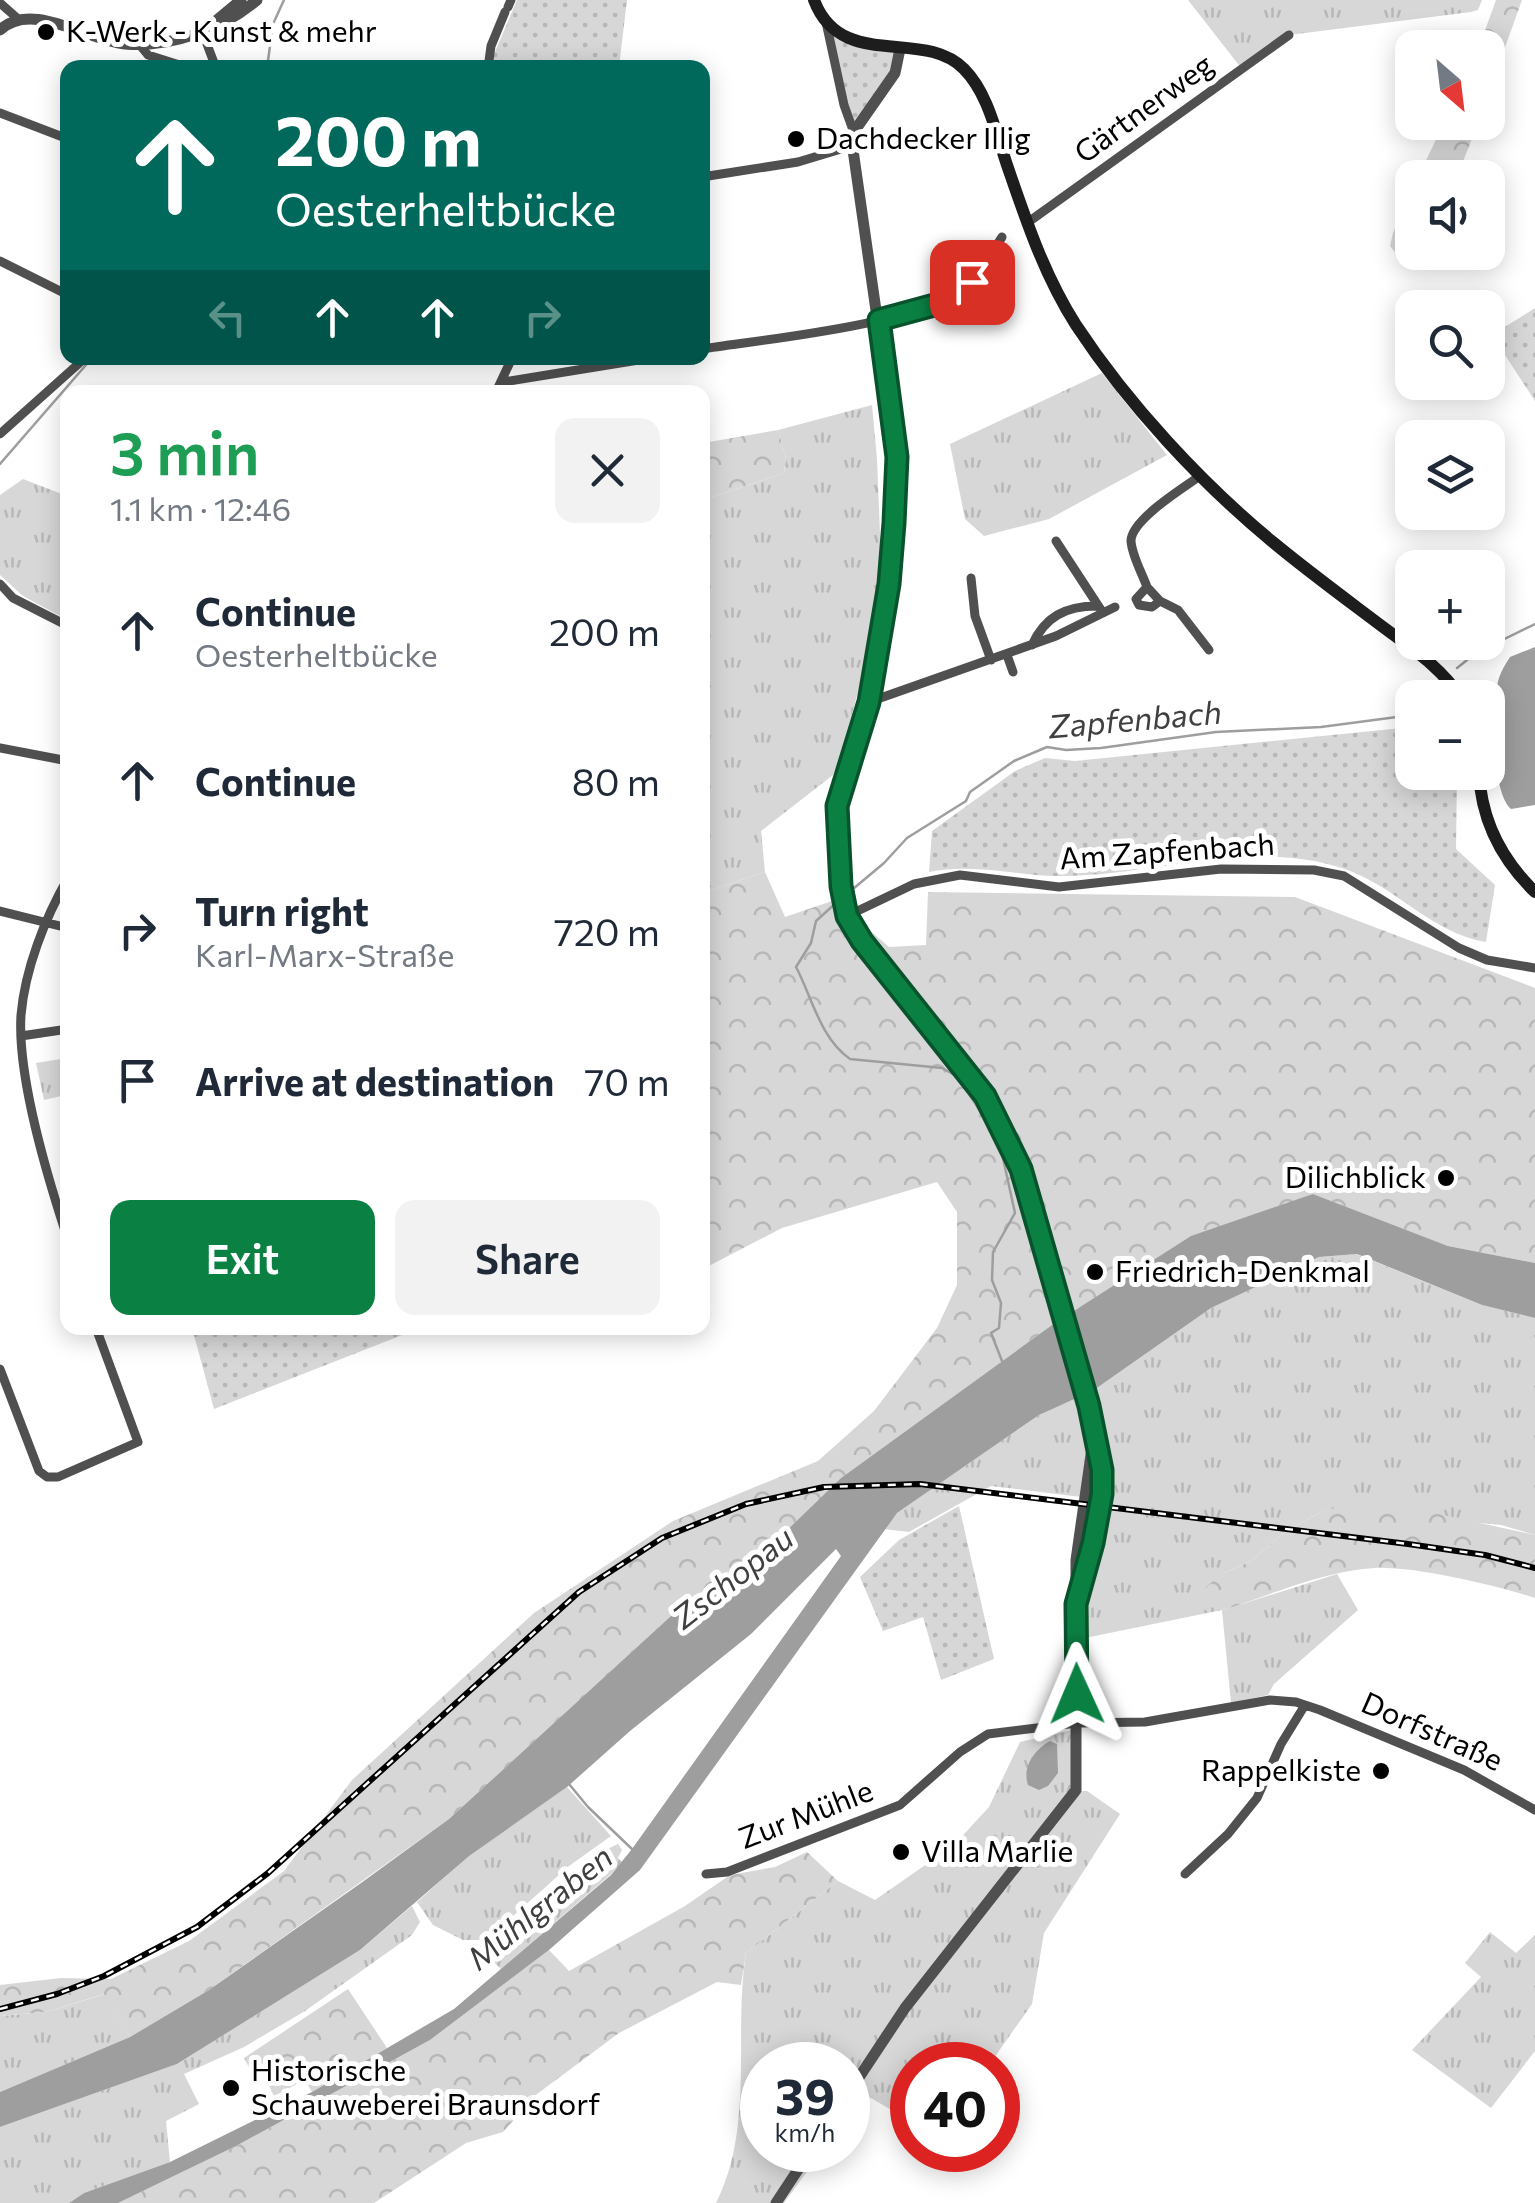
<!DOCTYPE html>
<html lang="en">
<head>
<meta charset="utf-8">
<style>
	:root { --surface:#fff; --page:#f2f2f3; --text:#1f2937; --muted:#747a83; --accent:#0b8043 }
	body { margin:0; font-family:Commissioner,sans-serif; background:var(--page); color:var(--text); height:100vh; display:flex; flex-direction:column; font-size:38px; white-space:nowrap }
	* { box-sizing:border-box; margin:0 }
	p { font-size:32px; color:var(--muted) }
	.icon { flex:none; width:55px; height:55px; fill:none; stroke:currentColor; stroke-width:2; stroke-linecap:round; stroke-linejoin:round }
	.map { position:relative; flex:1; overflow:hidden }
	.panel { position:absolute; left:60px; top:385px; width:650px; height:950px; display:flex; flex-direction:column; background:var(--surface); border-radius:20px; box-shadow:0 5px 25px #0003 }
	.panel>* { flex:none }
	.banner { position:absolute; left:60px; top:60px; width:650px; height:305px; border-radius:20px; box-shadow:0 5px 25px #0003; background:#00695c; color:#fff; overflow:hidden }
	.needle { width:65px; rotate:152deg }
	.fabs { position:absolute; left:1395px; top:30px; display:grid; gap:20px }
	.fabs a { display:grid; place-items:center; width:110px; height:110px; border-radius:20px; background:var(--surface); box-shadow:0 5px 25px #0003; font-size:50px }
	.speed { position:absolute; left:740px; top:2042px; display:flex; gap:20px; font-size:50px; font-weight:700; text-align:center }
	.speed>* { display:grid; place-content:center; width:130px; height:130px; border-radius:50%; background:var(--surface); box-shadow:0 5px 25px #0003; line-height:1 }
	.speed small { font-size:25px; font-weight:400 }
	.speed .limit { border:15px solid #d22; background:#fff; color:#111 }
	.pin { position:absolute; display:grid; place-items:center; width:85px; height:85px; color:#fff; margin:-42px; border-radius:20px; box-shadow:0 5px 15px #0006 }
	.me { position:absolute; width:110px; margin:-55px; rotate:359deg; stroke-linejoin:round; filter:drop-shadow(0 0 8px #0008) }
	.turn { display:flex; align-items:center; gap:35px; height:210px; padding:0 50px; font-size:45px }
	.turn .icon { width:130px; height:130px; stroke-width:2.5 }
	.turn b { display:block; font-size:70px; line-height:85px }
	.lanes { display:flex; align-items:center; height:95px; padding:0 50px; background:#0003; justify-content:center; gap:50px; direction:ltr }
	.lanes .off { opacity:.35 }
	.round { display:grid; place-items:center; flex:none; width:105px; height:105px; border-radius:20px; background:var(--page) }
	.head { display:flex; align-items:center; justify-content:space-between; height:170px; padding:0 50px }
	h1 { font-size:60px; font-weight:600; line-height:75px; color:#1e9e55 }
	.primary-button { display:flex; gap:20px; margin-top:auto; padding:20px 50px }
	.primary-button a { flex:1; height:115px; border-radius:20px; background:var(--accent); color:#fff; font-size:40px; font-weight:600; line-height:115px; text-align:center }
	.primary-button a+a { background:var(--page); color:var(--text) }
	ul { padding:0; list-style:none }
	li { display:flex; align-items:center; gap:30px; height:150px; padding:0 50px }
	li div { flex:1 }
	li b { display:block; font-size:38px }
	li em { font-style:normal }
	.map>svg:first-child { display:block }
	.grass { fill:url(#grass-tufts) }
	.forest { fill:url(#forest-crowns) }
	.park { fill:url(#park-dots) }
	.water { fill:#9e9e9e }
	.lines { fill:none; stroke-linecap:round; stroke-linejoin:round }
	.stream { stroke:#9e9e9e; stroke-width:2.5 }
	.minor { stroke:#505050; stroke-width:9 }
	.tertiary { stroke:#505050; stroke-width:11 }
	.secondary { stroke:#1d1d1d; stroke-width:12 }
	.rail-casing { stroke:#000; stroke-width:6 }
	.rail { stroke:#fff; stroke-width:2.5; stroke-dasharray:8; stroke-linecap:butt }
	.route-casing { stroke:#07532c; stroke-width:25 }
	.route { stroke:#0b8043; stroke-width:18 }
	.poi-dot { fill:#000; stroke:#fff; stroke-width:4 }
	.labels { text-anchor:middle; stroke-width:10; stroke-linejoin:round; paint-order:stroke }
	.poi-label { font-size:30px; fill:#000; stroke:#fff; text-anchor:start }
	.street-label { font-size:30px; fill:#000; stroke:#fff }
	.water-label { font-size:32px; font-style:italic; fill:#3f3f3f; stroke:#fff }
</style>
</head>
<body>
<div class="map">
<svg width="1535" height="2203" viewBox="0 0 1535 2203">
	<defs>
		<pattern id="grass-tufts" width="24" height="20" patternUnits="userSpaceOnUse" patternTransform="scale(2.5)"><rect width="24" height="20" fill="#d7d7d7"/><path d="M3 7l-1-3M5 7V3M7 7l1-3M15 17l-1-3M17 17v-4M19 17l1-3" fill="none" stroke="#b7b7b7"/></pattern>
		<pattern id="forest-crowns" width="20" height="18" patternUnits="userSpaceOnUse" patternTransform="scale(2.5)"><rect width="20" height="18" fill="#d7d7d7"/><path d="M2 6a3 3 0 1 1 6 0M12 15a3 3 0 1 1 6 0" fill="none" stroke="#b7b7b7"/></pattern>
		<pattern id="park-dots" width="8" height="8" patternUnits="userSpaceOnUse" patternTransform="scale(2.5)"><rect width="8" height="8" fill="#d7d7d7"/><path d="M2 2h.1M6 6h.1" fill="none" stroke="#b7b7b7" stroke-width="1.8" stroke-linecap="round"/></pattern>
	</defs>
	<rect width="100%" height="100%" fill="#fff"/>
	<path class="grass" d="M1188 0H1482L1478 10 1471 12 1289 35 1242 69Z
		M1102 373 1167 455 1049 519 984 536 965 519 950 444Z
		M872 405 877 459 882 583 869 654 837 766 833 775 761 831 765 872 703 893V500L784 473 786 458 778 430Z
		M23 479 67 496V600L60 616 23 596 0 575V495Z
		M67 1058H68L67 1116 61 1096 44 1100 36 1063Z
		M1356 1254 1482 1305 1535 1318V1535L1501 1525 1327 1509 1286 1531 1251 1561 1222 1574 1223 1610 1337 1574 1358 1610 1274 1684 1268 1695 1231 1703 1222 1610 1080 1639 1084 1593 1106 1483 1094 1390 1211 1308 1319 1257Z
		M1076 1397C1092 1432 1086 1460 1081 1497L991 1486 909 1532 883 1529 897 1513 1039 1415Z
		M1072 1730 1074 1775 1070 1791H1087L1120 1814 1044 1933 1032 2004 989 2065H912V2122L864 2094 848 2117V2065H762V2150H823L784 2203H716C755 2126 733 2035 746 1953L838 1881 875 1900 954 1845 989 1807 1020 1742Z
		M567 1787 611 1836 569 1866 504 1924 479 1940H463L433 1925 417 1902 469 1855Z
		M618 1844 622 1850 618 1858 622 1862 611 1874 501 1969 478 1947 492 1942 595 1855Z
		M412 1906 420 1922 412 1935 305 2011 244 2047 184 2074 199 2104 166 2121 170 2162 84 2193 69 2203H0V2127L177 2064 360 1950Z
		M1490 1932 1516 1953 1535 1935V2051L1491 2108 1412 2050 1481 1977 1465 1963Z
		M105 1994 130 2037 0 2092V2016L46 2012Z"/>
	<path class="forest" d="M1496 0H1522L1488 95V48L1479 47Z
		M1444 123H1478L1457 177H1418Z
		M1412 190V252L1430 253 1425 266 1402 261 1390 246 1393 233Z
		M778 430 786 458 784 473 703 500V443Z
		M765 872 785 917 835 900 889 947 926 945 928 892 1295 897 1535 988V1263L1448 1246 1313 1194 1071 1312 1052 1325 841 1478 781 1536 671 1616 449 1819 209 1990 130 2037 104 1994 46 2012 0 2016V1985L61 1978 111 1979 189 1941 284 1871 352 1780 534 1613 673 1521 818 1461 874 1411 937 1328 957 1285V1212L937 1182 782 1228 703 1269V893Z
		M1397 1505 1535 1535V1598C1495 1585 1414 1566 1374 1568 1323 1571 1271 1595 1223 1610L1217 1608 1206 1587 1222 1574 1251 1561 1286 1531 1327 1509Z
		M807 1852 838 1881 746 1953 741 1985 717 1982 619 2033 537 2094 503 2132 466 2143 374 2203H118L236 2146 430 2040 549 1950 569 1971 685 1906 730 1875 775 1867Z
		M348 1989 387 2048 312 2092 305 2080 274 2096 260 2067 251 2071 244 2058Z"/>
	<path class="park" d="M517 0H627L619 67H493L492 59Z
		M826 22 835 30 900 49V58L853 130Z
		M1535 308V401L1492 335Z
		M1412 727V772L1457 773 1456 849 1495 885 1486 942C1431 933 1397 887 1345 869 1252 837 1152 877 1058 876 1014 875 973 863 929 872L932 831 1015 771 1045 758 1075 761Z
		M192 1328H420L214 1409Z
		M959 1506 994 1659 941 1680 923 1617 883 1631 860 1577 899 1540Z"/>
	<path class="water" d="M1535 647V805L1511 809C1492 793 1491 710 1497 686 1499 675 1504 666 1510 657Z
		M1313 1194 1448 1246 1535 1263V1318L1482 1305 1357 1254 1319 1257 1211 1308 1094 1390 1039 1415 897 1513 640 1870 549 1950 430 2040 236 2146 118 2203H69L84 2193 170 2162 312 2092 454 2009 611 1875 632 1849 841 1556 836 1549 751 1634 630 1731 567 1787 469 1856 360 1950 177 2064 0 2127V2092L130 2037 209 1990 361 1883 449 1819 671 1616 781 1536 841 1478 1052 1325 1191 1236Z
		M1050 1741 1057 1744 1058 1773 1048 1786 1039 1790 1028 1785C1022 1767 1034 1750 1050 1741Z"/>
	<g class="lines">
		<path class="stream" d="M267 68 273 24 284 0
			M0 464 92 358
			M1457 668 1476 653 1535 624
			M1429 698 1439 685
			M847 894 884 863 907 838 966 801 970 792 1014 761 1047 747 1066 750 1101 748 1216 732 1321 727 1412 715
			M837 902 816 921 811 943 796 967C812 997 820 1038 850 1059L942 1068 958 1077 999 1140 1015 1213 993 1252 992 1280 1001 1303 999 1328 991 1333 1002 1361
			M569 1784 588 1807 633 1850"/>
		<path class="minor" d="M0 3 17 18
			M508 7 511 0
			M826 22 844 105 853 130
			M202 31 216 68
			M139 44 148 55 189 68
			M488 68 491 46 505 12
			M0 113 68 139
			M702 177 798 162 851 146
			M1027 223 1289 35
			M0 261 68 295
			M702 349C764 339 931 324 971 282 983 270 993 251 1002 237
			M503 382 651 358
			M496 392 512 358
			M0 434 85 358
			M1056 541 1103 613
			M971 578 975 616 991 660
			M0 584 13 598 68 626
			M1147 587 1160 601 1178 610 1209 650
			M1160 601 1152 607 1139 605 1136 599 1147 587C1142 573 1132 556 1131 541 1131 520 1183 488 1200 476
			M1032 645C1045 617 1065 606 1097 606
			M1007 655 1013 672
			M869 702 1056 636 1115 607
			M0 748 68 761
			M68 878C45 918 25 969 21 1015 17 1078 48 1179 68 1240
			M0 911 68 928
			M847 916 914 884 960 875 1059 887 1221 869 1314 870 1344 876 1459 948 1487 960 1535 968
			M21 1036 68 1029
			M0 1369 39 1471 47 1477H58L138 1442 96 1328
			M706 1874 727 1872 900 1805 960 1752 988 1734 1077 1723 1145 1722 1270 1700 1296 1702 1320 1710 1464 1770 1535 1810
			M1185 1874 1228 1834 1257 1798 1281 1744 1305 1705"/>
		<path class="tertiary" d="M217 20 241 0
			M0 30C32 0 86 40 125 44 170 48 223 29 257 0
			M900 49 895 73 851 136 897 457 889 584 869 702 837 806V846L844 907 862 941 985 1096 1021 1169 1089 1406 1101 1470V1494L1093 1543 1076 1604
			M848 2094 905 2008 1076 1790V1560L1093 1441
			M776 2203 811 2150"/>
		<path class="secondary" d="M814 0C841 72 923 27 964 69 988 93 996 133 1007 165 1026 220 1044 275 1076 325 1128 404 1201 483 1274 543 1309 572 1346 599 1383 627 1411 648 1441 667 1461 698
			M1479 772C1481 820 1501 859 1535 892"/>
		<g class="rail-casing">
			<path id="rail" d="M0 2009 57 1994 104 1976 197 1927 268 1873 579 1592 662 1538 746 1504 824 1487 920 1484 1408 1544 1485 1555 1535 1568"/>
		</g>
		<use href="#rail" class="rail"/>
	</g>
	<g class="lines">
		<g class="route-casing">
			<path id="route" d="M972 282 938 304 879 320 897 457 894 523 889 584 869 702 837 806 841 886 847 916 862 941 985 1096 1021 1169 1089 1406 1102 1470V1494L1093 1543 1076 1604 1077 1694"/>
		</g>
		<use href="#route" class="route"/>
	</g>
	<g class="poi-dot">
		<circle cx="46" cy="32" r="10"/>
		<circle cx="796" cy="139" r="10"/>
		<circle cx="1446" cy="1178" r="10"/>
		<circle cx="1095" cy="1272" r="10"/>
		<circle cx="1381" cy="1771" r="10"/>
		<circle cx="901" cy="1852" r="10"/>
		<circle cx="231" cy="2088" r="10"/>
	</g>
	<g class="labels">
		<g class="poi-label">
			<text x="66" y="42">K-Werk - Kunst &amp; mehr</text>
			<text x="816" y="149">Dachdecker Illig</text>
			<text x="1426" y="1188" text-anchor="end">Dilichblick</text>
			<text x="1115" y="1282">Friedrich-Denkmal</text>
			<text x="1361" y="1781" text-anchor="end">Rappelkiste</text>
			<text x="921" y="1862">Villa Marlie</text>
			<text x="251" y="2081">Historische<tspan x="251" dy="34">Schauweberei Braunsdorf</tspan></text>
		</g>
		<g class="street-label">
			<text transform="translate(1144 109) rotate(-36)" y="10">Gärtnerweg</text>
			<text transform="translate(1167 852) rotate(-4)" y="10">Am Zapfenbach</text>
			<text transform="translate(1432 1732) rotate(24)" y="10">Dorfstraße</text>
			<text transform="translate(806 1815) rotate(-21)" y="10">Zur Mühle</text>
		</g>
		<g class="water-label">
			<text transform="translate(1135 720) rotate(-5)" y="11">Zapfenbach</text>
			<text transform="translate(733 1578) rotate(-38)" y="11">Zschopau</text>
			<text transform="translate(540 1908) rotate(-39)" y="11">Mühlgraben</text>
		</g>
	</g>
</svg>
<div class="fabs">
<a><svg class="needle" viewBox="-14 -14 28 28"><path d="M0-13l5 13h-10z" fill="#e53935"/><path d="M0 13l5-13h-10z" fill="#747a83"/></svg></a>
<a><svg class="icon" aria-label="sound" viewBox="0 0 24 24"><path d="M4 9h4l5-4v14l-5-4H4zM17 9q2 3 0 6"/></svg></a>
<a><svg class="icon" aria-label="search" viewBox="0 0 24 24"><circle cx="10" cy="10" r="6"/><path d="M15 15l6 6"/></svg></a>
<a><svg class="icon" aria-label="layers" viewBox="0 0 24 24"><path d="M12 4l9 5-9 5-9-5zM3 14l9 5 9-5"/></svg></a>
<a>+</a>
<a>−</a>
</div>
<div class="speed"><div>39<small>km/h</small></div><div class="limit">40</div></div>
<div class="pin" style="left:972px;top:282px;background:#d93025"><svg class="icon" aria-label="arrive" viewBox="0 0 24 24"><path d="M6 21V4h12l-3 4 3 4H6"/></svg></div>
<svg class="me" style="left:1077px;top:1694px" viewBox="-20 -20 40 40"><path d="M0-17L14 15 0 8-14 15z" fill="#0b8043" stroke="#fff" stroke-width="4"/></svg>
<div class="banner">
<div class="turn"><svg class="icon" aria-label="ahead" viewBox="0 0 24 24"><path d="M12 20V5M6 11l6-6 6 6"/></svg><div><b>200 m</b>Oesterheltbücke</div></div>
<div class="lanes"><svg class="icon off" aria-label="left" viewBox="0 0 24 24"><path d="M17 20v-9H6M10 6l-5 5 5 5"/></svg><svg class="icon" aria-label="ahead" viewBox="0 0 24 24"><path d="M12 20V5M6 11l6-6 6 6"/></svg><svg class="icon" aria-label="ahead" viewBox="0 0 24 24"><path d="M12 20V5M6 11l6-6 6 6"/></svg><svg class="icon off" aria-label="right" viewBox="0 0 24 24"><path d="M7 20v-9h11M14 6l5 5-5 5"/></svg></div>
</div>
<section class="panel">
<div class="head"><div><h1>3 min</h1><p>1.1 km · 12:46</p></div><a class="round"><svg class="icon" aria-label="close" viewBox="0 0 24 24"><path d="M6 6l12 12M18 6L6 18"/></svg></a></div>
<ul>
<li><svg class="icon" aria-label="ahead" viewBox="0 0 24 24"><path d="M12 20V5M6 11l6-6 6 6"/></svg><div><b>Continue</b><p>Oesterheltbücke</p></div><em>200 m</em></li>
<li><svg class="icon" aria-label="ahead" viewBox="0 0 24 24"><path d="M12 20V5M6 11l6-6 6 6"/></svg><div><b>Continue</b></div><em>80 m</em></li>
<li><svg class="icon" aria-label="right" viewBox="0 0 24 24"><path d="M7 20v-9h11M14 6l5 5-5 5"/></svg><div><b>Turn right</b><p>Karl-Marx-Straße</p></div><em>720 m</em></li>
<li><svg class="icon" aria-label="arrive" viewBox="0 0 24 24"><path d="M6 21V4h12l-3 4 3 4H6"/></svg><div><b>Arrive at destination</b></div><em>70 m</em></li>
</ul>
<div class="primary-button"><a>Exit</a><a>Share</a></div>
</section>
</div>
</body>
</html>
